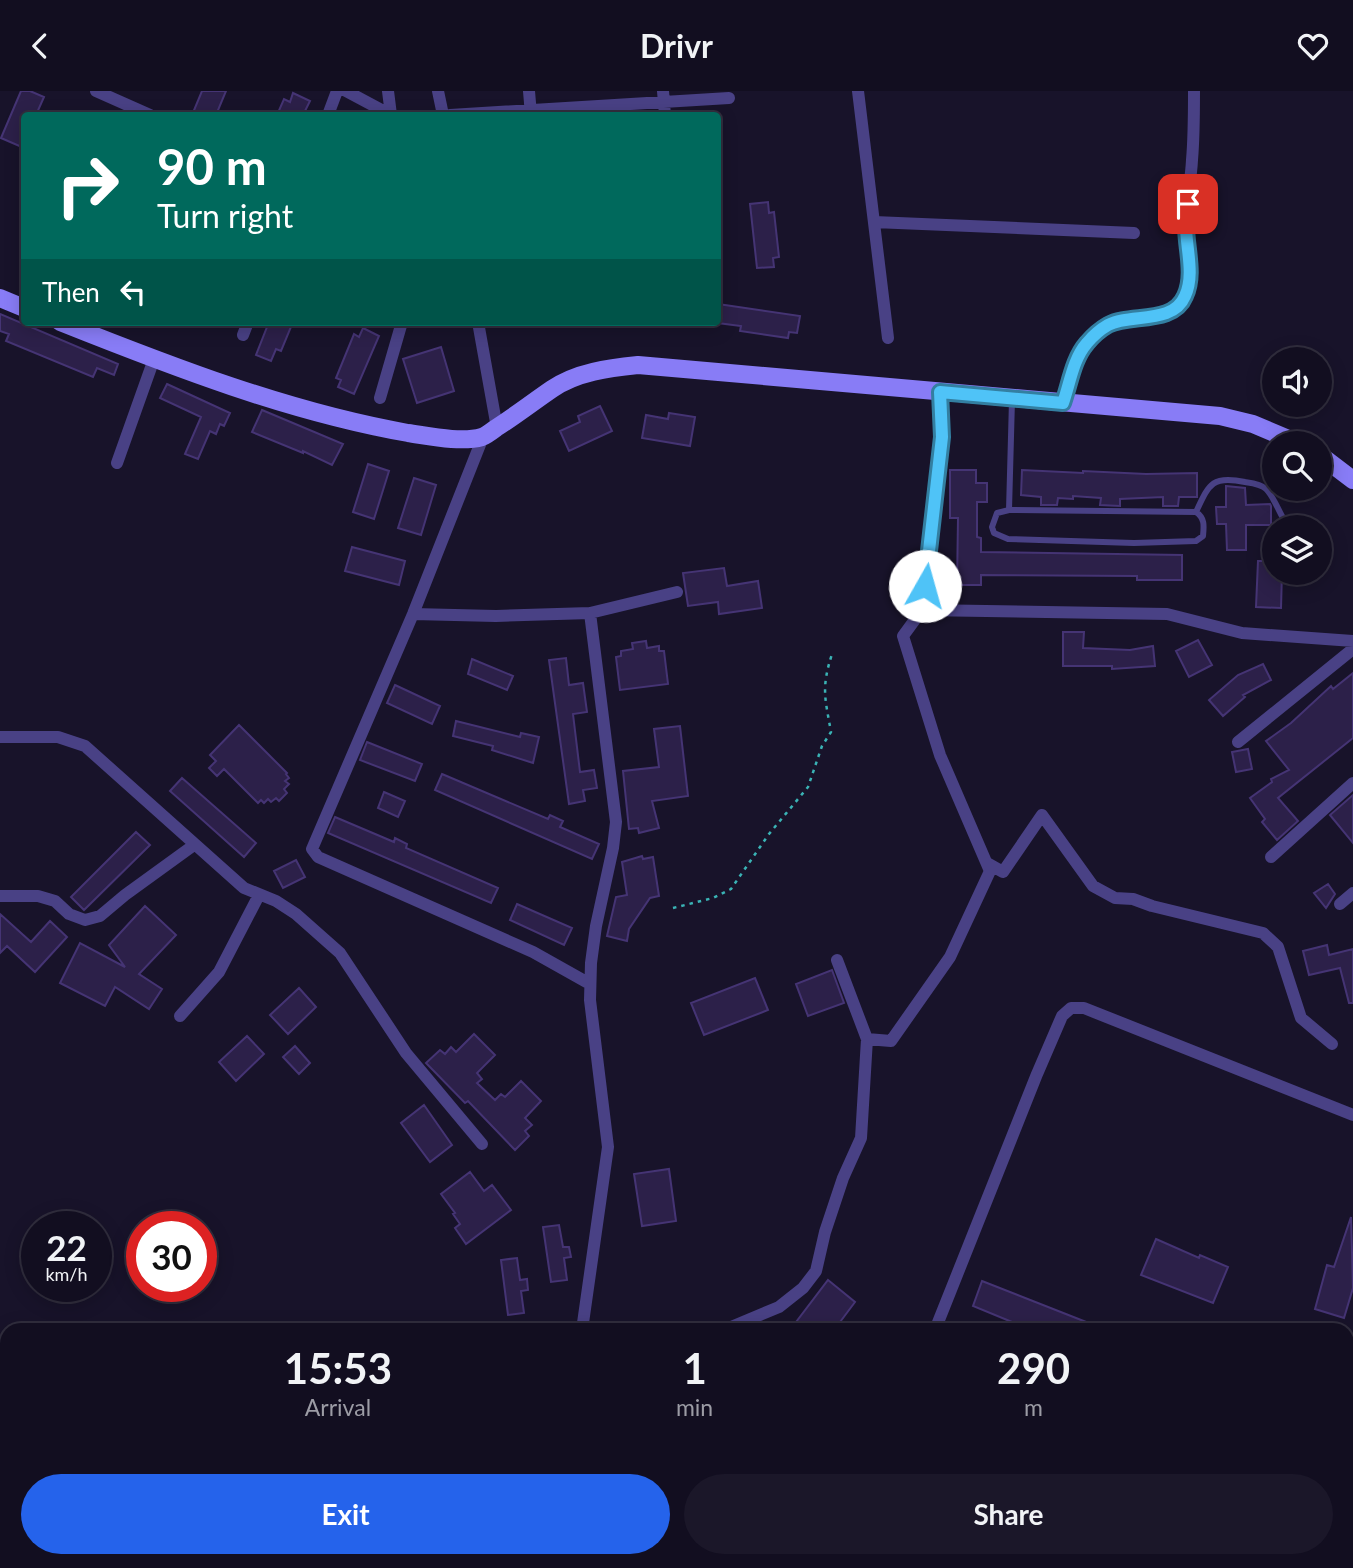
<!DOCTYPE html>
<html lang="en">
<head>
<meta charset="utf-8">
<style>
	:root { --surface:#120e20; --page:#1b1729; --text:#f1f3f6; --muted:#9c9ca5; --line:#312e3e; --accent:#2563eb }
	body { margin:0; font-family:Lato,sans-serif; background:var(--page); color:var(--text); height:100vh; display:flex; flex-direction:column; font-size:26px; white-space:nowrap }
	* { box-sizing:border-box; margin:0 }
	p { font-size:23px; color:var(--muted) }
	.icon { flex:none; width:38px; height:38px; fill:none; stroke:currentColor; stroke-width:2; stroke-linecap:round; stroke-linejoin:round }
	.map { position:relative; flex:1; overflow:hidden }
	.sheet { position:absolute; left:0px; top:1232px; width:1354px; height:245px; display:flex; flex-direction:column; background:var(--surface); border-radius:21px 21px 0 0; box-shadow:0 4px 18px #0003,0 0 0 2px var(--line) }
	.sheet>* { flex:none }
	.guide { position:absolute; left:21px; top:21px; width:700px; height:214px; border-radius:7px; box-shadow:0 4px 18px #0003,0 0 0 2px var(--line); background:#00695c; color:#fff; overflow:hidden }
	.tools { position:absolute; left:1262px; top:256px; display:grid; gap:14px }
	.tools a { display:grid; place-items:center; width:70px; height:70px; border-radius:50%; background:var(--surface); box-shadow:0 4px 18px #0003,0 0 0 2px var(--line); font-size:35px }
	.speed { position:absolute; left:21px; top:1120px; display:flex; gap:14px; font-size:35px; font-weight:700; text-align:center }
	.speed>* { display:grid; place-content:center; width:91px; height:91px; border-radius:50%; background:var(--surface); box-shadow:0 4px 18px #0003,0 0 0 2px var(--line); line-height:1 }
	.speed small { font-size:18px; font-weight:400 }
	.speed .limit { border:10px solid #d22; background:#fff; color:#111 }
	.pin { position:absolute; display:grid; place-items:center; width:60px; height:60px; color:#fff; margin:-30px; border-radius:14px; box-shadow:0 4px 10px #0006 }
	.me { position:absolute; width:77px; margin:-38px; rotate:7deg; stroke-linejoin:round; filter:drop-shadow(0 0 5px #0008) }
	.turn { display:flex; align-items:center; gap:24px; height:147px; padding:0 21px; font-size:32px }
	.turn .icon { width:91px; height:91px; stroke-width:2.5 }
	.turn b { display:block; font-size:49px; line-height:60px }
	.then { display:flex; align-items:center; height:66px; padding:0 21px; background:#0003; gap:14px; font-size:26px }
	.eta { display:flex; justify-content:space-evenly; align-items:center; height:119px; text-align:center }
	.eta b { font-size:42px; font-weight:700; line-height:49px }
	.action { display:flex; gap:14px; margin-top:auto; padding:14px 21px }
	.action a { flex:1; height:80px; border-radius:42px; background:var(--accent); color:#fff; font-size:28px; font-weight:700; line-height:80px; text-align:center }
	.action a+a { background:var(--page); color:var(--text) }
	header { display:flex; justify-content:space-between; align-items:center; height:91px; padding:0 21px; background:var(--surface); font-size:32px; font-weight:700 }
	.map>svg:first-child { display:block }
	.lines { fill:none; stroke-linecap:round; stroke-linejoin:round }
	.stream { stroke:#13254d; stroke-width:4.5 }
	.building { fill:#2c2049; stroke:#453474; stroke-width:2 }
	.path { stroke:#3ab3b5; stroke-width:2.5; stroke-dasharray:3.5 5; stroke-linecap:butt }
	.lane { stroke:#494185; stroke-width:6 }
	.street { stroke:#494185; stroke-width:12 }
	.secondary { stroke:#887cf6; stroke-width:18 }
	.route-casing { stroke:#337fa1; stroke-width:18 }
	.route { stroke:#4fc3f7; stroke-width:12 }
</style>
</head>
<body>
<header><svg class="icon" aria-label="back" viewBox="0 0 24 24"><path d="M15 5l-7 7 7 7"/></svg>Drivr<svg class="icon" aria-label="heart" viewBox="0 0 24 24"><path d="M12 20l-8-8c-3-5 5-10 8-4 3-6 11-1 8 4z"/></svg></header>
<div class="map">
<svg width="1353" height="1477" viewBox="0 0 1353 1477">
	<rect width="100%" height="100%" fill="#18132a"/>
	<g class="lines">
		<path class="stream" d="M0 1382 7 1385
			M425 1477 427 1470"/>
	</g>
	<path class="building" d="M21 0H30L44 6 36 24H24V57L1 47Z
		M202 0H226L216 24H192Z
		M293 2 310 10 303 24H277L284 8 290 11Z
		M768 111 769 122 774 121 779 166 773 167 774 176 757 177 750 113Z
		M718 213 800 225 797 242 789 241 788 247 740 240 741 235 718 232Z
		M0 223 118 273 114 284 97 277 93 286 6 250 9 243 0 240Z
		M269 231H293L281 260 276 258 271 270 256 264Z
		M363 237 379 245 354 303 338 296 341 289 336 287 354 243 359 246Z
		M441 256 454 300 417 312 403 268Z
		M167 293 230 322 224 335 220 333 216 343 210 340 198 368 185 363 201 326 160 307Z
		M600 315 612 340 569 360 560 340 580 331 578 325Z
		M262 319 343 353 332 374 303 360V362L252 341Z
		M669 322 695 326 690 355 642 347 646 324 668 328Z
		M368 373 389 380 374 428 353 421Z
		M950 379H976V392H987V411H977V446L981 447V461L1182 464V489H1137V485L981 484V494H957L958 427H950Z
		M1022 379 1083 382V380L1146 383 1197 382V406H1179L1178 415H1163V406L1120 408V415L1100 414 1101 407 1073 405V408L1058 407 1057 414H1041V406L1021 404Z
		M414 387 436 394 421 444 398 437Z
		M1226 395 1245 397 1246 414 1270 413 1271 415V434H1246V459H1227L1226 433H1217L1216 416H1226Z
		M352 456 405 470 399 494 345 480Z
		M1258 470H1274V481H1282L1281 517 1256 516Z
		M724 477 727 495 758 490 762 517 719 523 718 511 688 515 683 482Z
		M1063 541H1084L1083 557 1130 559 1153 555 1155 575 1112 578V575H1063Z
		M1198 549 1212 574 1189 586 1176 560Z
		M646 550 647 557 659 555V560H664L668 593 620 599 616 566 621 565V560L633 558 632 552Z
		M566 567 569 594 583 592 587 621 573 623 580 681 594 679 597 697 583 699 585 710 569 713 549 569Z
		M472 568 513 585 507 599 468 583Z
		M1263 573 1271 589 1243 604 1245 606 1223 625 1209 609 1238 584Z
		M1353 582V647L1278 707 1298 730 1277 749 1262 731 1265 728 1250 707 1272 691 1271 688 1289 679 1266 650 1291 632 1331 595 1333 598Z
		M395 594 440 615 432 633 387 612Z
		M456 630 520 646 521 642 539 646 533 672 492 659 493 655 453 645Z
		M239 634 287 682 286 683 289 687 285 690 289 693 284 698 287 702 279 710 276 707 271 711 268 708 264 712 261 709 258 712 224 678 217 685 209 677 216 670 210 664Z
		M680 635 688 705 652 710 659 737 639 742 638 737 629 738 623 680 659 676 654 638Z
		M367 651 422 673 415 690 360 669Z
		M1248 658 1252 678 1236 681 1232 661Z
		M442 683 548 728 550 724 563 730 560 736 599 753 592 768 435 699Z
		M182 687 256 752 244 766 170 700Z
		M384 701 405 710 398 726 378 717Z
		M1353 704V752L1330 724Z
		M335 726 394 751 395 747 407 753 406 757 498 797 491 812 328 742Z
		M136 741 150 754 84 819 71 806Z
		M642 765 643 768 653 766 659 805 650 807 629 838 627 850 607 845 616 806 627 804 622 771Z
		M296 769 305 786 283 797 274 780Z
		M1328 793 1335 803 1326 817 1314 802Z
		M517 813 572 837 564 854 510 829Z
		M145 815 176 844 139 883 162 898 149 918 115 896 105 915 60 892 80 852 125 876 109 854Z
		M0 823 31 851 50 830 67 846 35 881 7 855 0 862Z
		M1327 854 1329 864 1353 858V912H1349L1340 877 1309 884 1303 860Z
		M832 879 844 912 808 925 796 893Z
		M755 887 768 919 704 944 691 912Z
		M299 897 316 916 288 943 270 924Z
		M474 943 495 964 477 982 482 988 477 992 495 1009 501 1003 505 1006 521 990 541 1010 525 1027 532 1034 525 1040 529 1045 515 1059 468 1010 465 1012 426 972 440 959 445 963 451 956 456 961Z
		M247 945 264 963 236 990 219 971Z
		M295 955 310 972 299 983 283 966Z
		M424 1014 452 1054 430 1071 401 1032Z
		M669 1078 676 1130 642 1135 634 1083Z
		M470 1081 484 1100 492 1094 511 1119 466 1153 455 1137 460 1133 453 1123 455 1122 441 1103Z
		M1351 1126 1353 1197 1344 1227 1315 1218 1327 1174 1334 1176Z
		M559 1134 563 1156H569L571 1166 564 1167 567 1189 551 1191 543 1136Z
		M1156 1148 1199 1167 1200 1164 1228 1176 1213 1212 1141 1184Z
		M517 1167 520 1189 527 1188 528 1199 521 1200 524 1222 508 1224 501 1169Z
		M828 1189 855 1211 834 1239H790Z
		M982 1190 1104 1238V1239H1032L1012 1231 973 1215Z"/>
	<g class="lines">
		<path class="path" d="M673 817 713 807 731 798 769 743 808 696 822 655 831 641C825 607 821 597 832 563"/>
		<path class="lane" d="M1009 419 1196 421C1205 427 1204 435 1203 445L1196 450 1134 452 1008 448 994 442 992 436 997 422Z
			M1009 419 1012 309
			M1196 421C1209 393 1212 384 1245 391 1252 392 1261 393 1266 398 1273 405 1278 418 1283 427"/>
		<path class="street" d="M96 0 150 24
			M346 0 391 24
			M388 0 391 24
			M438 0 443 24
			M529 0 531 24
			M663 0 665 24
			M858 0 888 247
			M328 24 337 0
			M450 24 729 7
			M874 131 1134 142
			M478 231 497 337
			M243 244 248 231
			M380 307 402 231
			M1063 312C1070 292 1073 269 1087 253 1092 247 1100 239 1107 235 1130 221 1168 234 1184 207 1196 186 1185 155 1186 133 1186 112 1191 90 1192 69 1194 46 1194 23 1194 0
			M483 346 413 523 312 758 318 766 533 861 590 893
			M117 372 154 268
			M922 519 1167 523 1242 542 1353 550
			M413 523 496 525 590 522 677 501
			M0 646H58L85 655 244 797 276 810 296 823 340 862 406 962 482 1053
			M1238 651 1353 558
			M1271 766 1353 692
			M987 772 1003 781 1042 724 1093 795 1115 807 1133 808 1152 815 1263 842 1278 856 1301 927 1332 953
			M0 805H38L55 810 69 823 85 829 100 825 125 804 194 754
			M1340 813 1353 802
			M837 869 867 948 891 950 950 866 990 780 940 664 903 545 922 519 942 346 940 301
			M180 925 219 881 259 804
			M582 1239 608 1056 590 909 591 872 596 835 613 757 616 731 590 522
			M724 1239 779 1216 803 1197 816 1180 825 1141 843 1087 861 1047 867 948
			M935 1239 1037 983 1062 925 1071 917H1084L1353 1024
			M1348 1277 1353 1262
			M1348 1305 1353 1307
			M1348 1440 1353 1443"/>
		<path class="secondary" d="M0 207 24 217
			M60 231C173 276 289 321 408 342 429 345 461 352 482 346 487 344 492 340 496 337 515 325 533 311 552 298 577 281 609 277 638 274L1220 325 1253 333 1298 352
			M1320 364 1353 389"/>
	</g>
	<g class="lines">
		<g class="route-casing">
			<path id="route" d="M925 495 942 346 940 301 1063 312C1070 292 1073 268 1087 252 1092 246 1101 238 1108 234 1130 222 1173 234 1185 205 1195 184 1186 157 1186 135 1186 128 1187 120 1188 113"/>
		</g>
		<use href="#route" class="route"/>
	</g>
</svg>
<div class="tools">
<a><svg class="icon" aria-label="sound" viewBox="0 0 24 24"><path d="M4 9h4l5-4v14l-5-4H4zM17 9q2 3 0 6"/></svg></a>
<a><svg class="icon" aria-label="search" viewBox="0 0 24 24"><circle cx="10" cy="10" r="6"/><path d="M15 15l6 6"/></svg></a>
<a><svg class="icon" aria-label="layers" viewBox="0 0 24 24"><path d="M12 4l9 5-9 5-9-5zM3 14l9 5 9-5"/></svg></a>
</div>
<div class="speed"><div>22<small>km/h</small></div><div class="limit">30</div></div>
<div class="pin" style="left:1188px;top:113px;background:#d93025"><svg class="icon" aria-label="arrive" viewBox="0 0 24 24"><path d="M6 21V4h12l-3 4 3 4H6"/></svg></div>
<svg class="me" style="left:925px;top:495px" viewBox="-20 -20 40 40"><circle r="19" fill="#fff"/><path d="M0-13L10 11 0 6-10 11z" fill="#4fc3f7"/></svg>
<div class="guide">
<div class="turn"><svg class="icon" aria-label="right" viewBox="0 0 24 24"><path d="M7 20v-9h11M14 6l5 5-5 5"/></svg><div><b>90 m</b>Turn right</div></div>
<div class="then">Then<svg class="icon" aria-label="left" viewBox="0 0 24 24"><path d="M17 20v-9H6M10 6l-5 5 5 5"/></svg></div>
</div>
<section class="sheet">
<div class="eta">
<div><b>15:53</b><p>Arrival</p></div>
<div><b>1</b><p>min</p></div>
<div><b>290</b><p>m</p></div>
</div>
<div class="action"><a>Exit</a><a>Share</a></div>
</section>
</div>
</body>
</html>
